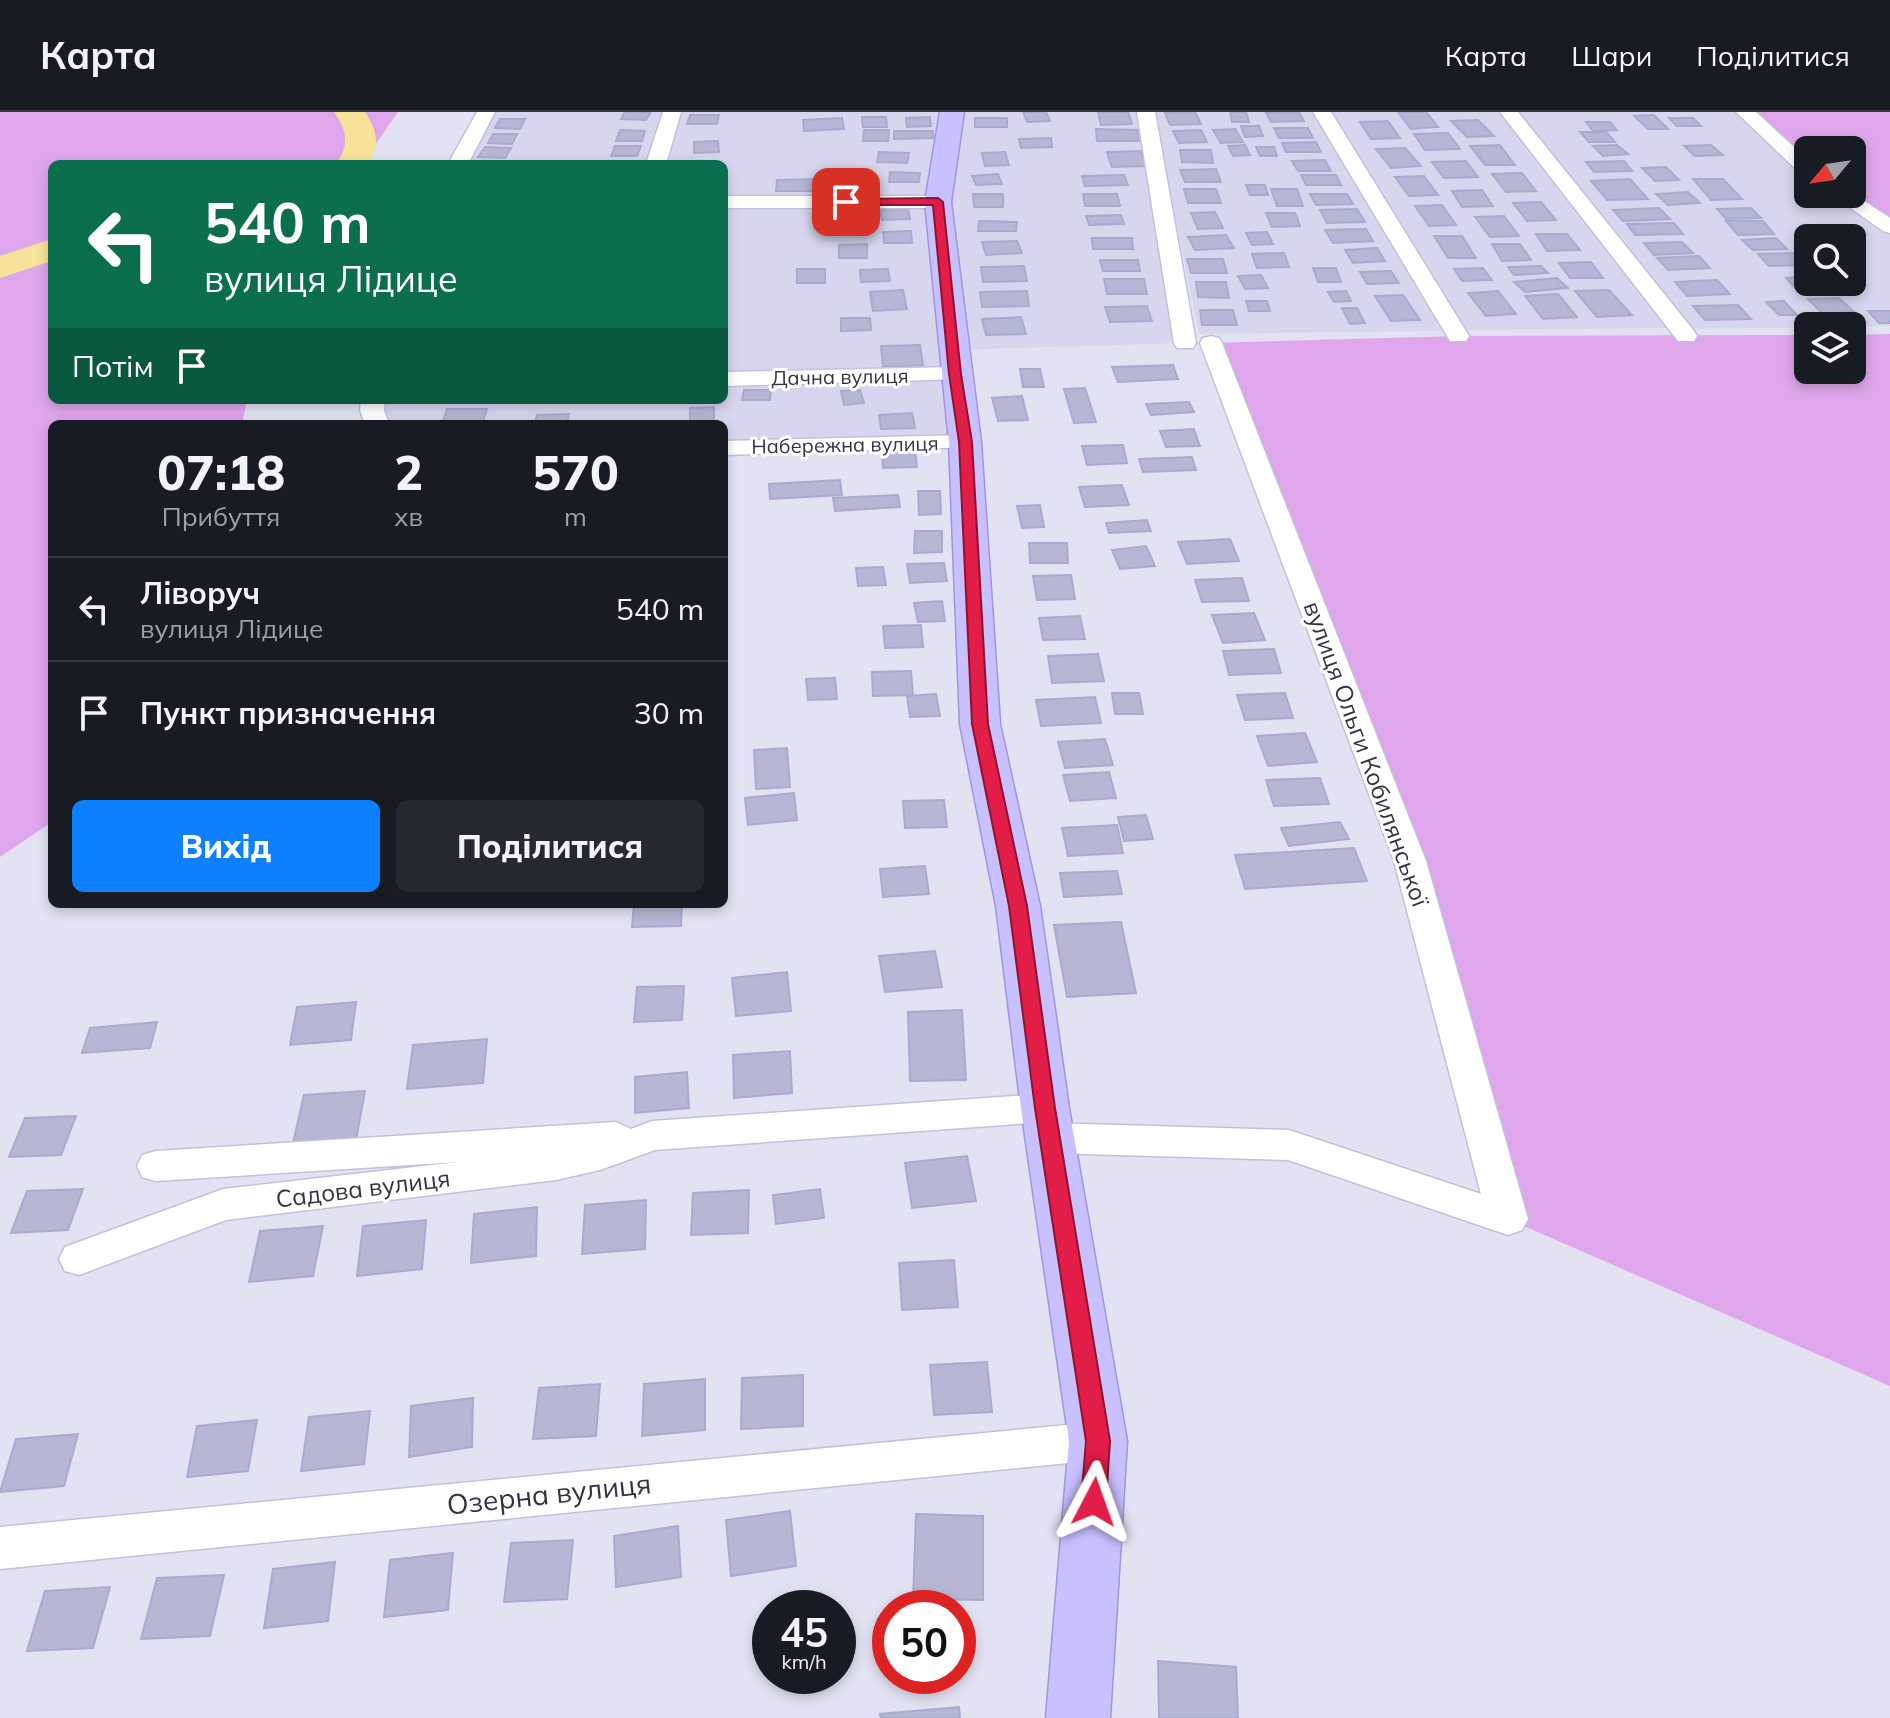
<!DOCTYPE html>
<html lang="uk">
<head>
<meta charset="utf-8">
<style>
	:root { --surface:#171b24; --page:#242831; --text:#f1f3f6; --muted:#9ea1a6; --line:#363941; --accent:#0d80ff }
	body { margin:0; font-family:Mulish,sans-serif; background:var(--page); color:var(--text); height:100vh; display:flex; flex-direction:column; font-size:30px; white-space:nowrap }
	* { box-sizing:border-box; margin:0 }
	p { font-size:26px; color:var(--muted) }
	.icon { flex:none; width:44px; height:44px; fill:none; stroke:currentColor; stroke-width:2; stroke-linecap:round; stroke-linejoin:round }
	.map { position:relative; flex:1; overflow:hidden }
	.side { position:absolute; left:48px; top:308px; width:680px; height:488px; display:flex; flex-direction:column; background:var(--surface); border-radius:12px; box-shadow:0 4px 12px #0003 }
	.side>* { flex:none }
	.top-card { position:absolute; left:48px; top:48px; width:680px; height:244px; border-radius:12px; box-shadow:0 4px 12px #0003; background:#0b6e4f; color:#fff; overflow:hidden }
	.needle { width:52px; rotate:241deg }
	.buttons { position:absolute; left:1794px; top:24px; display:grid; gap:16px }
	.buttons a { display:grid; place-items:center; width:72px; height:72px; border-radius:12px; background:var(--surface); box-shadow:0 4px 12px #0003; font-size:40px }
	.speed { position:absolute; left:752px; top:1478px; display:flex; gap:16px; font-size:40px; font-weight:700; text-align:center }
	.speed>* { display:grid; place-content:center; width:104px; height:104px; border-radius:50%; background:var(--surface); box-shadow:0 4px 12px #0003; line-height:1 }
	.speed small { font-size:20px; font-weight:400 }
	.speed .limit { border:12px solid #d22; background:#fff; color:#111 }
	.pin { position:absolute; display:grid; place-items:center; width:68px; height:68px; color:#fff; margin:-34px; border-radius:16px; box-shadow:0 4px 12px #0006 }
	.me { position:absolute; width:88px; margin:-44px; rotate:4deg; stroke-linejoin:round; filter:drop-shadow(0 0 6px #0008) }
	.turn { display:flex; align-items:center; gap:28px; height:168px; padding:0 24px; font-size:36px }
	.turn .icon { width:104px; height:104px; stroke-width:2.5 }
	.turn b { display:block; font-size:56px; line-height:68px }
	.then { display:flex; align-items:center; height:76px; padding:0 24px; background:#0003; gap:16px; font-size:30px }
	.eta { display:flex; justify-content:space-evenly; align-items:center; height:136px; text-align:center }
	.eta b { font-size:48px; font-weight:800; line-height:56px }
	.action { display:flex; gap:16px; margin-top:auto; padding:16px 24px }
	.action a { flex:1; height:92px; border-radius:12px; background:var(--accent); color:#fff; font-size:32px; font-weight:800; line-height:92px; text-align:center }
	.action a+a { background:var(--page); color:var(--text) }
	ul { padding:0; list-style:none }
	li { display:flex; align-items:center; gap:24px; height:104px; padding:0 24px; border-top:2px solid var(--line) }
	li div { flex:1 }
	li b { display:block; font-size:30px }
	li em { font-style:normal }
	header { display:flex; align-items:center; gap:48px; box-sizing:border-box; height:112px; padding:0 40px; background:var(--surface); border-bottom:2px solid var(--line) }
	header strong { font-size:38px }
	nav { display:flex; gap:44px; margin-inline-start:auto; font-size:28px }
	.map>svg:first-child { display:block }
	.residential { fill:#d8d6ee; fill-rule:evenodd }
	.green { fill:#dfa6eb }
	.lines { fill:none; stroke-linecap:round; stroke-linejoin:round }
	.river { fill:#f6e298; fill-rule:evenodd }
	.building { fill:#b6b7d4; stroke:#a9aad0; stroke-width:2 }
	.minor-casing { stroke:#c2c1dd; stroke-width:3 }
	.secondary-casing { stroke:#9e95e3; stroke-width:3 }
	.minor { fill:#fff; fill-rule:evenodd }
	.secondary { fill:#c8c0ff; fill-rule:evenodd }
	.route { fill:#e11d48; stroke:#92132f; stroke-width:2 }
	.labels { text-anchor:middle; stroke-width:6; stroke-linejoin:round; paint-order:stroke }
	.far-street-label { font-size:20px; fill:#323244; stroke:#fff }
	.street-label { font-size:24px; fill:#323244; stroke:#fff }
	.near-street-label { font-size:28px; fill:#323244; stroke:#fff }
</style>
</head>
<body>
<header>
<strong>Карта</strong>
<nav><a>Карта</a><a>Шари</a><a>Поділитися</a></nav>
</header>
<div class="map">
<svg width="1890" height="1606" viewBox="0 0 1890 1606">
	<rect width="100%" height="100%" fill="#e3e2f3"/>
	<path class="residential" d="M486 0H1146L1185 231 953 238 965 330 724 336V312H377L373 288H724V52H458Z
		M1154 0H1502L1669 216 1199 222Z
		M1516 0H1743L1808 61V82H1838L1890 117V214L1691 217ZM1808 126H1852V170H1808Z"/>
	<path class="green" d="M0 0H398L362 52H52V288H247L242 312H52V710L0 745Z
		M1745 0H1890V115L1852 82V38H1808V58Z
		M1890 222V1274L1508 1107 1410 749 1211 231 1458 224 1808 223V258H1852V223Z"/>
	<g class="lines">
		<path class="river" d="M334 0H365C377 18 381 34 368 52H336C350 32 347 19 334 0Z
			M52 127V149L0 166V144Z"/>
	</g>
	<path class="building" d="M625 0H651L646 8 621 7Z
		M1023 0H1046L1050 9 1027 10Z
		M1098 0H1128L1132 12 1101 13Z
		M1195 0 1201 12 1170 13 1165 1Z
		M1230 0H1246L1249 10H1232Z
		M1299 0 1304 9 1271 10 1266 1Z
		M1398 0H1426L1438 15 1411 17Z
		M690 3H719L717 12H687Z
		M1654 3 1668 17H1648L1634 4Z
		M862 5H886L887 15H863Z
		M930 5 931 14 907 15 906 6Z
		M842 6 844 17 804 19 803 8Z
		M975 6H1007V15H975Z
		M1669 6H1693L1701 14H1677Z
		M500 7H525L520 17 495 16Z
		M1478 8 1494 24 1467 25 1451 9Z
		M1388 9 1400 26 1371 27 1360 10Z
		M1586 10H1610L1617 18 1593 19Z
		M1241 14H1259L1263 24 1245 25Z
		M1274 16H1308L1313 26H1279Z
		M1096 17 1137 18 1139 29H1097Z
		M1235 17 1243 30 1221 31 1213 18Z
		M620 18 645 19 642 29H616Z
		M864 18H889L888 29H863Z
		M1201 18 1207 30 1179 31 1173 19Z
		M894 19H933V26L894 27Z
		M1580 20H1606L1615 30H1589Z
		M1448 21 1460 37 1425 38 1414 22Z
		M493 22H517L512 32 488 31Z
		M1051 26 1052 35 1021 36 1019 27Z
		M718 29 719 40 694 41V30Z
		M1316 30 1321 40H1286L1282 31Z
		M1245 33 1250 43 1233 44 1228 34Z
		M1500 33 1515 53H1485L1470 34Z
		M1617 33 1628 42 1603 44 1593 34Z
		M1711 33 1723 43 1695 44 1684 34Z
		M615 34H641L637 44H611Z
		M485 35 511 36 505 46 478 45Z
		M1256 35H1274L1277 44H1260Z
		M1405 36 1421 54 1391 56 1376 37Z
		M1180 38H1211L1213 51 1182 50Z
		M1141 39 1147 54 1112 55 1107 40Z
		M879 40 909 41 907 51 877 50Z
		M1005 40 1009 53 985 54 982 41Z
		M1325 48 1331 59H1298L1292 49Z
		M1466 49 1478 65 1444 66 1432 50Z
		M1624 49 1632 59 1594 60 1586 50Z
		M1666 55 1679 68 1655 69 1642 56Z
		M1216 57 1221 70H1185L1180 58Z
		M890 60 920 61 919 70H889Z
		M1522 61 1536 79 1506 80 1492 62Z
		M998 62 1002 72 976 73 972 64Z
		M1124 63 1128 73 1085 74 1082 64Z
		M1301 63H1336L1341 73H1306Z
		M1424 64 1438 83 1409 84 1395 65Z
		M815 67V79H776L777 68Z
		M1630 67 1648 87 1607 88 1591 69Z
		M1693 67H1723L1742 87 1711 88Z
		M835 68H858L857 80H834Z
		M1246 73H1265L1268 83H1250Z
		M1184 77H1216L1221 91H1188Z
		M1271 77H1297L1303 94H1277Z
		M1482 78 1493 94 1462 95 1452 79Z
		M1688 80 1700 91 1668 93 1656 82Z
		M973 82H1003V95H974Z
		M1083 82H1117L1120 94H1085Z
		M1310 82H1347L1353 92 1316 93Z
		M1541 90 1556 108 1527 109 1513 91Z
		M1442 93 1456 113 1429 114 1415 94Z
		M1659 96 1670 107 1623 109 1613 98Z
		M1751 96 1761 106 1726 107 1717 97Z
		M908 97 910 107 882 108 880 98Z
		M1357 97 1365 110 1327 111 1320 98Z
		M1215 100 1223 116 1198 117 1191 101Z
		M1266 101H1295L1300 114 1272 115Z
		M1121 103 1124 112 1089 113 1086 104Z
		M1504 104 1519 124 1490 125 1475 105Z
		M979 109 1017 110 1016 119H978Z
		M1726 109H1763L1774 122 1738 123Z
		M1674 111 1683 122 1635 123 1627 112Z
		M1366 117 1373 129 1333 131 1325 118Z
		M911 119 912 131H884L883 120Z
		M1267 120 1273 132 1252 133 1246 121Z
		M1536 122H1567L1580 138 1547 139Z
		M1226 123 1234 136 1195 138 1188 125Z
		M1434 124H1462L1476 146H1448Z
		M1092 126H1132L1133 137H1093Z
		M1776 126 1787 137 1753 138 1742 128Z
		M1017 129 1022 141 986 143 982 130Z
		M1682 130 1693 141 1654 143 1644 131Z
		M867 132V146H839V133Z
		M1492 132H1520L1531 148 1502 149Z
		M1377 136 1385 149 1353 151 1345 138Z
		M1284 141 1289 155 1257 156 1252 142Z
		M1796 141 1808 153 1769 154 1758 142Z
		M1699 144 1710 156 1668 158 1657 146Z
		M1187 147H1223L1227 161H1191Z
		M1100 148H1138L1140 159H1103Z
		M1591 150 1603 166H1570L1559 151Z
		M1024 154 1027 169 983 170 981 155Z
		M1541 154 1548 161 1514 163 1508 155Z
		M1313 156H1336L1341 170H1318Z
		M1483 156 1492 168 1462 169 1454 157Z
		M797 157H825V171H797Z
		M888 157 890 169 861 170 860 158Z
		M1391 159 1399 171 1367 172 1360 160Z
		M1261 163 1268 176 1245 177 1238 164Z
		M1808 165V170H1825L1834 179 1800 181 1786 166Z
		M1557 166 1568 176 1525 180 1514 170Z
		M1104 167H1144L1147 182H1107Z
		M1717 168 1730 182 1687 184 1675 170Z
		M1196 170H1226L1229 186 1198 185Z
		M903 178 907 197 873 199 870 180Z
		M1609 178 1632 203 1597 205 1575 179Z
		M1027 179 1029 194 982 195 980 180Z
		M1346 179 1351 189 1334 190 1328 180Z
		M1498 179 1516 202 1486 204 1468 181Z
		M1558 182 1577 205 1543 207 1525 184Z
		M1403 183 1420 208 1391 209 1375 184Z
		M1839 186 1854 200 1823 202 1808 187Z
		M1246 189H1267L1270 199H1249Z
		M1784 189 1797 203H1779L1766 190Z
		M1738 193 1751 207 1705 208 1693 194Z
		M1147 194 1152 209 1110 210 1105 195Z
		M1342 196H1357L1365 211 1350 212Z
		M1200 198H1233L1237 213H1202Z
		M1868 199H1890V211H1879Z
		M1021 205 1026 222 986 223 982 207Z
		M841 206H870L871 218 841 219Z
		M920 233 923 253 883 255 881 234Z
		M1173 253 1178 267 1118 270 1112 255Z
		M1020 257H1040L1044 275H1023Z
		M1085 276 1096 310 1074 311 1064 277Z
		M744 278H771L770 288H742Z
		M860 278 864 291 844 293 841 279Z
		M1022 284 1028 308 998 309 992 286Z
		M1189 290 1194 300 1151 303 1146 292Z
		M714 295V312H690V296Z
		M447 297H487L482 312H442Z
		M912 301 915 316 881 317 879 303Z
		M569 302 567 312H535L537 303Z
		M1194 317 1200 334 1166 335 1160 319Z
		M1123 333 1127 351 1087 353 1082 334Z
		M915 338 917 355 883 356 882 339Z
		M1192 345 1196 358 1143 360 1139 347Z
		M840 368 842 383 770 387 769 372Z
		M1122 373 1129 393 1085 395 1079 375Z
		M918 379H940L941 402 919 403Z
		M898 383 900 395 835 399 833 386Z
		M1040 393 1044 415 1022 416 1017 394Z
		M1147 408 1151 419 1109 421 1106 411Z
		M915 419H942V440L914 441Z
		M1230 427 1239 449 1187 452 1178 430Z
		M1029 431H1067L1068 451H1030Z
		M1146 434 1155 454 1120 457 1112 438Z
		M944 451 947 469 910 471 907 452Z
		M883 455 886 473 858 474 856 456Z
		M1071 463 1075 487 1037 488 1033 464Z
		M1242 466 1249 489 1202 490 1195 468Z
		M942 489 945 509 918 510 914 491Z
		M1254 501 1265 528 1223 531 1212 503Z
		M1080 504 1085 527 1043 528 1039 506Z
		M921 513 923 535 885 536 883 514Z
		M1274 537 1281 561 1229 563 1223 539Z
		M1098 542 1104 569 1052 571 1048 544Z
		M911 559 913 583 873 584 872 560Z
		M835 566 837 587 808 588 806 567Z
		M1112 581H1139L1143 602H1115Z
		M1285 581 1293 606 1245 608 1237 583Z
		M936 582 940 604 910 605 907 584Z
		M1095 585 1101 611 1041 614 1036 588Z
		M1305 621 1317 650 1268 654 1257 624Z
		M1105 627 1113 653 1065 656 1058 630Z
		M787 636 790 675 756 677 754 638Z
		M1109 660 1116 686 1070 689 1063 663Z
		M1320 666 1329 692 1274 694 1266 668Z
		M794 681 797 708 748 713 745 686Z
		M944 688 947 715 905 716 903 689Z
		M1146 703 1153 727 1124 729 1118 705Z
		M1340 710 1349 727 1289 734 1281 716Z
		M1117 713 1123 741 1068 744 1062 716Z
		M1354 736 1367 769 1245 777 1235 743Z
		M925 754 929 782 883 785 880 757Z
		M1117 759 1122 782 1064 785 1060 761Z
		M634 792H682L681 814 632 815Z
		M1121 810 1136 881 1067 885 1054 813Z
		M935 839 942 875 885 880 879 844Z
		M787 860 791 899 736 904 732 866Z
		M684 874 682 908 634 910 637 875Z
		M356 890 351 928 290 933 297 895Z
		M962 898 966 968 910 969 908 900Z
		M157 910 150 936 82 941 90 916Z
		M487 927 483 971 407 977 413 933Z
		M790 939 792 981 734 986 733 943Z
		M687 960 689 996 635 1001V965Z
		M365 979 356 1028 293 1031 304 983Z
		M76 1004 61 1043 9 1045 25 1006Z
		M967 1044 976 1089 912 1096 905 1051Z
		M83 1077 68 1118 11 1121 27 1079Z
		M820 1077 824 1106 776 1112 773 1083Z
		M749 1078 748 1121 691 1123 693 1081Z
		M646 1088 645 1137 582 1142 585 1093Z
		M537 1095 536 1144 471 1151 474 1102Z
		M426 1108 422 1157 357 1164 363 1114Z
		M323 1114 313 1164 249 1170 260 1119Z
		M954 1148 958 1195 902 1198 899 1151Z
		M987 1250 992 1300 934 1303 930 1253Z
		M803 1263V1314L741 1317 742 1266Z
		M705 1267V1318L642 1324 644 1272Z
		M600 1272 596 1324 533 1327 539 1276Z
		M473 1286 472 1335 409 1345 411 1294Z
		M370 1299 364 1352 301 1359 309 1305Z
		M257 1308 248 1359 187 1365 197 1314Z
		M78 1322 64 1374 0 1380 16 1327Z
		M790 1399 796 1454 731 1464 726 1408Z
		M916 1402 983 1404V1488L913 1487Z
		M678 1414 681 1465 616 1475 614 1424Z
		M573 1428 567 1487 504 1490 511 1431Z
		M453 1441 448 1498 384 1505 390 1448Z
		M335 1450 328 1509 264 1516 273 1457Z
		M224 1463 210 1524 141 1527 157 1466Z
		M110 1475 93 1536 27 1539 45 1479Z
		M1158 1549 1236 1555 1238 1606H1159Z
		M959 1595 960 1606H881L880 1602Z"/>
	<g class="lines">
		<g class="minor-casing">
			<path id="minor" d="M477 0H495L468 52H448Z
				M663 0H681L666 52H646Z
				M1137 0H1155L1196 231 1193 236H1177L1174 231Z
				M1313 0H1331L1469 224 1466 229H1450L1447 224Z
				M1500 0H1518L1694 219 1697 224 1694 229H1678Z
				M1736 0H1756L1808 48V64L1801 62Z
				M1852 81 1890 106V121L1883 119 1831 82Z
				M724 84H938L948 90 938 96H724Z
				M1211 224 1219 226 1222 231 1426 749 1528 1107 1522 1118 1508 1123 1288 1048 1050 1041 1036 1036 1031 1026 1036 1016 1050 1011 1289 1018 1481 1082 1394 749 1200 231 1203 226Z
				M955 255 963 257 967 262 963 267 724 274V260Z
				M361 288H385L384 298 389 312H365L360 298Z
				M965 323 974 325 977 330 974 335 724 343V329Z
				M1045 982 1058 986 1064 996 1058 1006 1045 1010 655 1038 600 1058 556 1068 226 1108 79 1163 65 1159 59 1147 65 1135 223 1077 458 1050 156 1069 142 1065 137 1054 142 1043 156 1039 616 1010 631 1017 652 1009Z
				M1098 1310 1114 1315 1120 1329 1114 1343 1098 1348 0 1457V1415Z"/>
		</g>
		<g class="secondary-casing">
			<path id="secondary" d="M940 0H964L951 90 981 330 1000 612 1040 794 1069 996 1127 1329 1110 1606H1046L1069 1329 1021 996 996 794 960 612 949 330 925 90Z"/>
		</g>
		<use href="#minor" class="minor"/>
		<use href="#secondary" class="secondary"/>
	</g>
	<path class="route" d="M938 86 943 90 961 262 972 330 988 612 1027 794 1055 996 1110 1329 1106 1390 1102 1398 1094 1401 1085 1398 1081 1390 1086 1329 1035 996 1009 794 972 612 959 330 949 262 933 93H846L841 90 846 87Z"/>
	<g class="labels">
		<g class="far-street-label">
			<text transform="translate(840 265) rotate(-1)" y="7">Дачна вулиця</text>
			<text transform="translate(845 333) rotate(-1)" y="7">Набережна вулиця</text>
		</g>
		<g class="street-label">
			<text transform="translate(1366 642) rotate(70)" y="8">вулиця Ольги Кобилянської</text>
			<text transform="translate(363 1077) rotate(-7)" y="8">Садова вулиця</text>
		</g>
		<g class="near-street-label">
			<text transform="translate(549 1382) rotate(-6)" y="10">Озерна вулиця</text>
		</g>
	</g>
</svg>
<div class="buttons">
<a><svg class="needle" viewBox="-14 -14 28 28"><path d="M0-13l5 13h-10z" fill="#e53935"/><path d="M0 13l5-13h-10z" fill="#9ea1a6"/></svg></a>
<a><svg class="icon" aria-label="search" viewBox="0 0 24 24"><circle cx="10" cy="10" r="6"/><path d="M15 15l6 6"/></svg></a>
<a><svg class="icon" aria-label="layers" viewBox="0 0 24 24"><path d="M12 4l9 5-9 5-9-5zM3 14l9 5 9-5"/></svg></a>
</div>
<div class="speed"><div>45<small>km/h</small></div><div class="limit">50</div></div>
<div class="pin" style="left:846px;top:90px;background:#d93025"><svg class="icon" aria-label="arrive" viewBox="0 0 24 24"><path d="M6 21V4h12l-3 4 3 4H6"/></svg></div>
<svg class="me" style="left:1094px;top:1390px" viewBox="-20 -20 40 40"><path d="M0-17L14 15 0 8-14 15z" fill="#e11d48" stroke="#fff" stroke-width="4"/></svg>
<div class="top-card">
<div class="turn"><svg class="icon" aria-label="left" viewBox="0 0 24 24"><path d="M17 20v-9H6M10 6l-5 5 5 5"/></svg><div><b>540 m</b>вулиця Лідице</div></div>
<div class="then">Потім<svg class="icon" aria-label="arrive" viewBox="0 0 24 24"><path d="M6 21V4h12l-3 4 3 4H6"/></svg></div>
</div>
<section class="side">
<div class="eta">
<div><b>07:18</b><p>Прибуття</p></div>
<div><b>2</b><p>хв</p></div>
<div><b>570</b><p>m</p></div>
</div>
<ul>
<li><svg class="icon" aria-label="left" viewBox="0 0 24 24"><path d="M17 20v-9H6M10 6l-5 5 5 5"/></svg><div><b>Ліворуч</b><p>вулиця Лідице</p></div><em>540 m</em></li>
<li><svg class="icon" aria-label="arrive" viewBox="0 0 24 24"><path d="M6 21V4h12l-3 4 3 4H6"/></svg><div><b>Пункт призначення</b></div><em>30 m</em></li>
</ul>
<div class="action"><a>Вихід</a><a>Поділитися</a></div>
</section>
</div>
</body>
</html>
